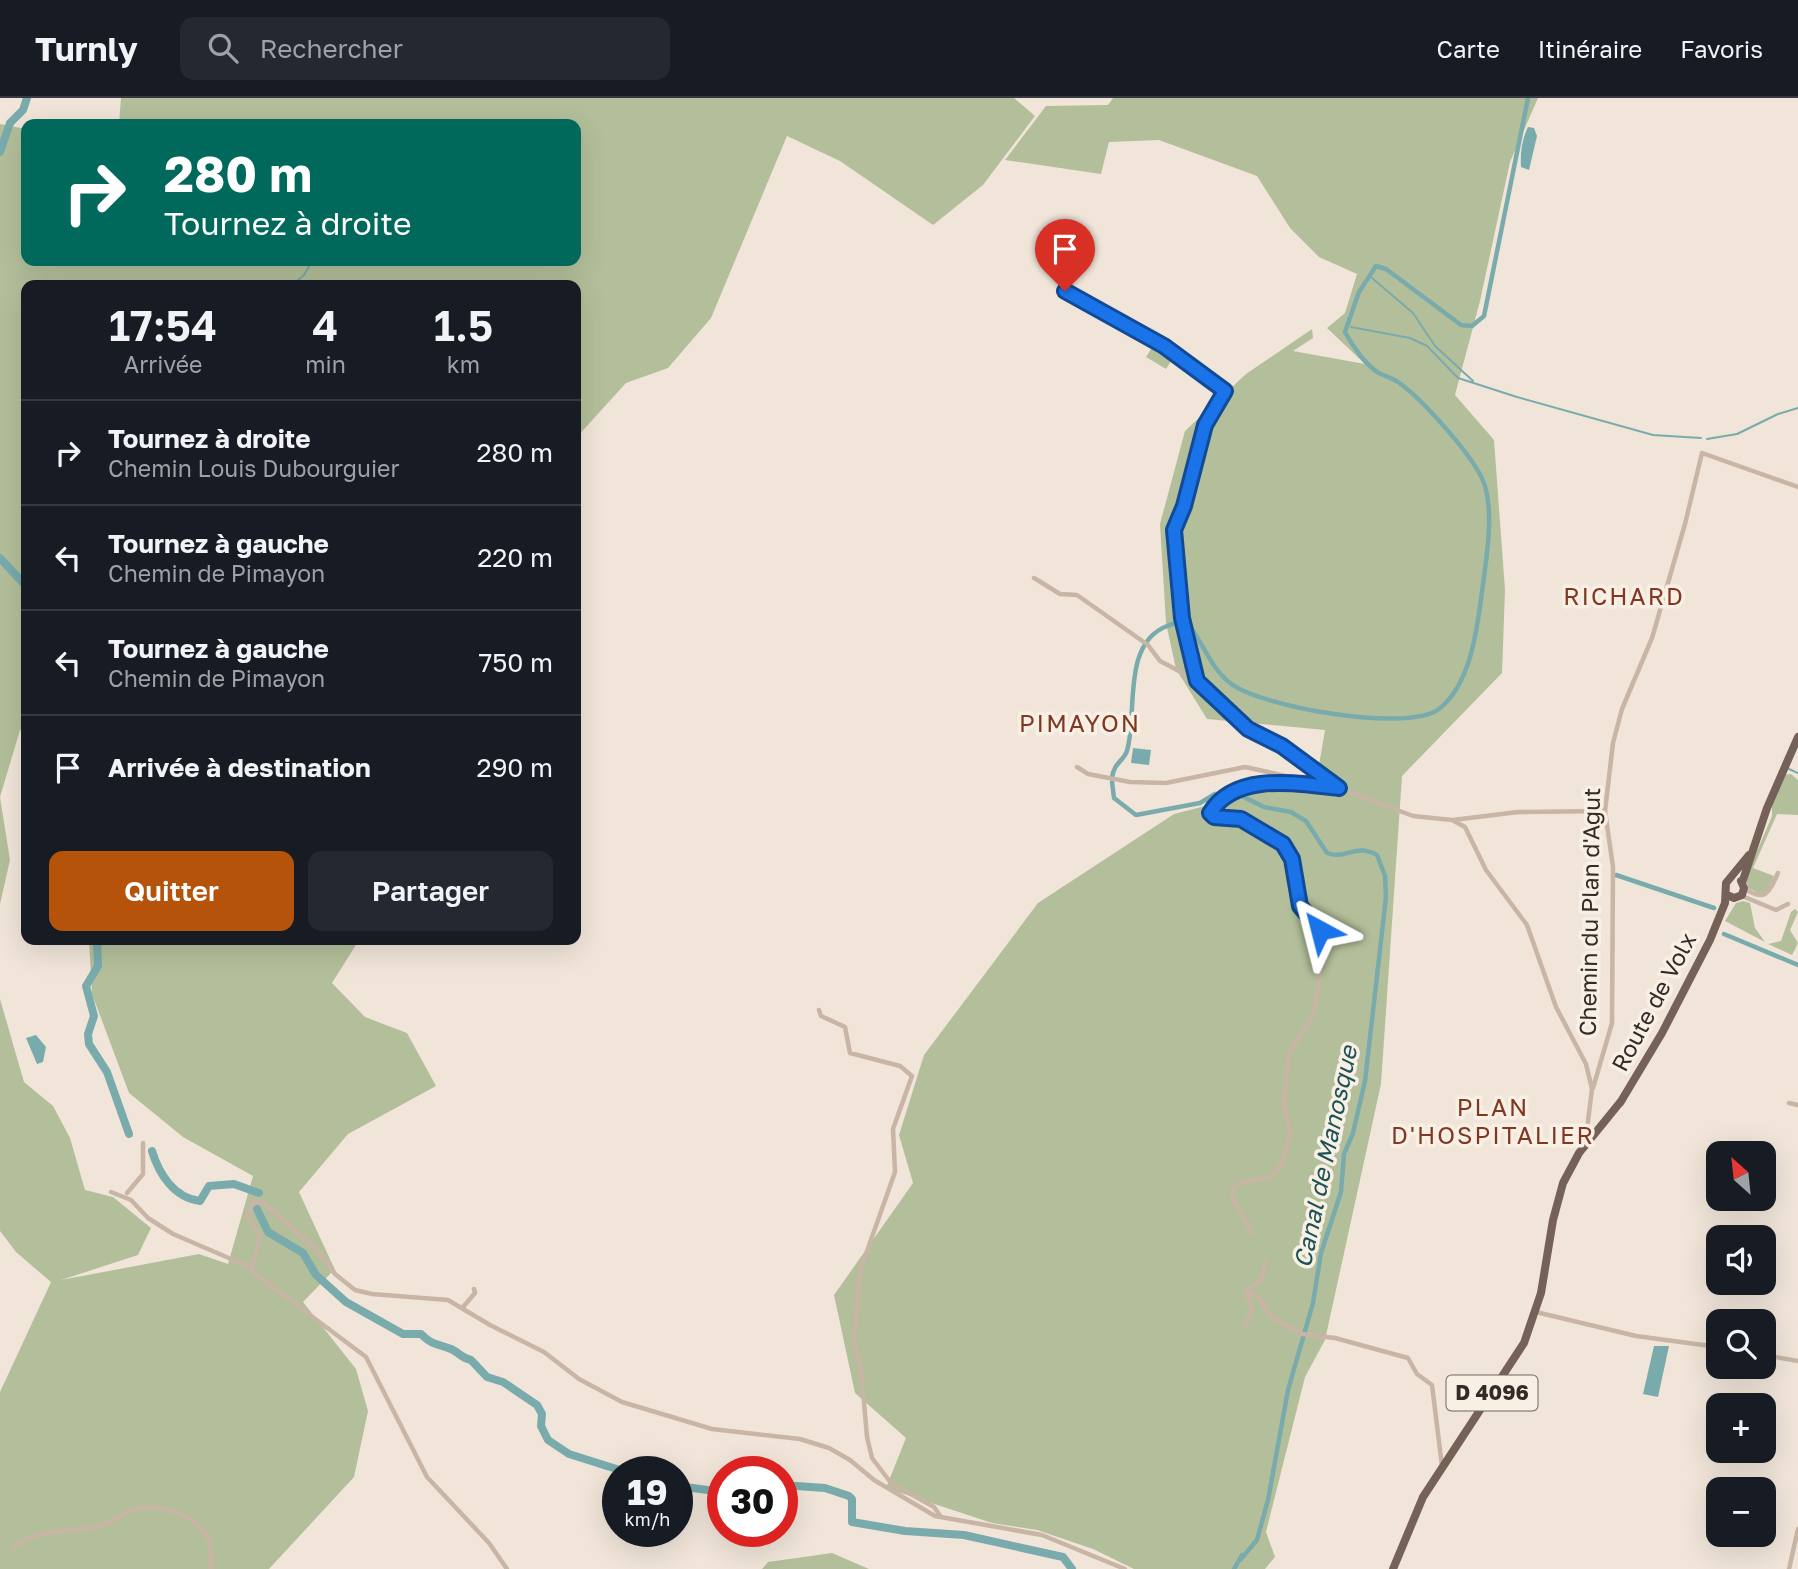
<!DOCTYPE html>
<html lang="fr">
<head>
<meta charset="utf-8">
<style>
	:root { --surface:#171b24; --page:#242831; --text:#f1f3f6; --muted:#9ea1a6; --line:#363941; --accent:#b45309 }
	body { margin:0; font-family:"Golos Text",sans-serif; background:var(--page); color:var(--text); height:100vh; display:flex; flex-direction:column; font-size:26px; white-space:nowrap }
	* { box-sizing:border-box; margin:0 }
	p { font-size:23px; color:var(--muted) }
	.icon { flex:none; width:38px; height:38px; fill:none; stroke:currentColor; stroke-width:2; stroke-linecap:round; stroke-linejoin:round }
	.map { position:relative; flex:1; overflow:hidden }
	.sheet { position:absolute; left:21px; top:182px; width:560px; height:665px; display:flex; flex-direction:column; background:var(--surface); border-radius:14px; box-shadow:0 7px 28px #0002 }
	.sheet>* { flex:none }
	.top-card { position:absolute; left:21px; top:21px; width:560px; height:147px; border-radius:14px; box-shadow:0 7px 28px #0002; background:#00695c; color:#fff; overflow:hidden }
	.needle { width:46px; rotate:333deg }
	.fabs { position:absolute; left:1706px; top:1043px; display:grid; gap:14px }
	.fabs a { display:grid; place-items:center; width:70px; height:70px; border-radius:14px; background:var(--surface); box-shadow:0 7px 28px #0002; font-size:35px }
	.speed { position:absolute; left:602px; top:1358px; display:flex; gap:14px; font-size:35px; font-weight:700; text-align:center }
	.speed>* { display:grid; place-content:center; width:91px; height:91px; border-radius:50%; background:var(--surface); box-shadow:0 7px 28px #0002; line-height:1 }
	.speed small { font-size:18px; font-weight:400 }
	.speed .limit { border:10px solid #d22; background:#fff; color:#111 }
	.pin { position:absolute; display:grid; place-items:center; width:60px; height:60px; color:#fff; margin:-72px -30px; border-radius:50% 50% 50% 0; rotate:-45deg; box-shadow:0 0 7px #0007 }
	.pin .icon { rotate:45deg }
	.me { position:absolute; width:77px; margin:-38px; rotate:322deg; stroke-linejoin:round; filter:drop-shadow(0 0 5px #0008) }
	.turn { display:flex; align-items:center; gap:24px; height:147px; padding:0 28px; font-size:32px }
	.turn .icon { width:91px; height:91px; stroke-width:2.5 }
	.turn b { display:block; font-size:49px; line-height:60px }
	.eta { display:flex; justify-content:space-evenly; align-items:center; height:119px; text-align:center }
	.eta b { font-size:42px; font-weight:600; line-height:49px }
	.primary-button { display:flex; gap:14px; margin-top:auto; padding:14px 28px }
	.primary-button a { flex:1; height:80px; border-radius:14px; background:var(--accent); color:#fff; font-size:28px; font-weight:600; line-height:80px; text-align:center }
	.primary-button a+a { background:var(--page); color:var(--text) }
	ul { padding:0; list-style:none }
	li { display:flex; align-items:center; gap:21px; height:105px; padding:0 28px; border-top:2px solid var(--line) }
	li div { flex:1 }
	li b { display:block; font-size:26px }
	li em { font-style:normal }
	header { display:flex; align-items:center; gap:42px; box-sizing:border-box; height:98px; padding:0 35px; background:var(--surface); border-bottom:2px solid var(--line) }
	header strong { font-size:33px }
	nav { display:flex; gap:38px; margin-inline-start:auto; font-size:24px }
	.search { width:490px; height:63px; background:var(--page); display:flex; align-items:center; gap:18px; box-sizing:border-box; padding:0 24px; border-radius:14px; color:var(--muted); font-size:26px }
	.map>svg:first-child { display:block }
	.green { fill:#b3bf9a }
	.water { fill:#79abad }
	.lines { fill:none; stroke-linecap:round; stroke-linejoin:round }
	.stream { stroke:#79abad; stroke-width:2 }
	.canal { stroke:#79abad; stroke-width:4.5 }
	.river { stroke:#79abad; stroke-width:8 }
	.minor { stroke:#c8b5a6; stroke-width:4.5 }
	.primary { stroke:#766158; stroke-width:8 }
	.route-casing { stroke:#114b97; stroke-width:18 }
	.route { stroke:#1a73e8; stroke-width:12 }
	.labels { text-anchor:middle; stroke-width:7; stroke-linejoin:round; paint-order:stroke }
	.shield { fill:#f8efe5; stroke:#6f6660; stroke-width:2 }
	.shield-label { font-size:21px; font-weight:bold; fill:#342b27 }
	.street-label { font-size:23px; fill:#342b27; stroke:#f8efe5 }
	.neighbourhood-label { font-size:24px; letter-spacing:2px; fill:#813722; stroke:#f8efe5 }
	.water-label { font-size:24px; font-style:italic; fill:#1d5254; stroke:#f8efe5 }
</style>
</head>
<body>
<header>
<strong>Turnly</strong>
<div class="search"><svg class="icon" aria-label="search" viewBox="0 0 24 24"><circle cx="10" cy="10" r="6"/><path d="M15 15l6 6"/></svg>Rechercher</div>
<nav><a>Carte</a><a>Itinéraire</a><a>Favoris</a></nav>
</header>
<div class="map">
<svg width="1798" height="1471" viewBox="0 0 1798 1471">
	<rect width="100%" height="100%" fill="#f1e5d9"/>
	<path class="green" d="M121 0H1014L1035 18 983 87 933 127 840 63 787 38 711 220 668 270 626 285 576 340V187H26V634L20 632 0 699 10 762 0 806V26L26 31V163H576V26H119Z
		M1113 0H1538L1510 64 1480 203 1455 297 1494 342 1505 492 1502 575 1402 678 1381 986 1325 1242 1305 1279 1266 1434 1275 1459 1265 1471H1134L1093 1451 1037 1432 992 1425 886 1390 906 1340 855 1295 834 1197 913 1085 899 1037 924 957 1038 805 1174 716 1317 679 1325 632 1207 621 1176 571 1166 525 1160 426 1185 333 1246 276 1312 231 1313 240 1293 253 1365 266 1327 230 1345 215 1357 176 1319 159 1290 130 1257 78 1159 42 1109 44 1101 76 1005 62 1046 8 1108 7Z
		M1153 248 1173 260 1166 271 1146 259Z
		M1791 676 1798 682V717L1777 716 1753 770 1774 778 1766 795 1762 797 1748 790 1746 779 1772 718V707L1783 677Z
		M1743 803 1750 805 1755 830 1765 844 1725 823 1736 805Z
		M1795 811 1798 814 1790 832 1798 845 1792 857 1768 846 1781 843 1791 814Z
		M89 842H359L332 885 365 919 407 935 436 988 348 1036 299 1094 336 1174H332L303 1204 356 1271 368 1313 354 1379 269 1471H0V1294L51 1184 16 1154 0 1133V901L24 984 53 1008 70 1040 85 1092 113 1099 151 1130 138 1157 61 1182 199 1156 228 1166 253 1078 183 1039 129 995 92 896Z
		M832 1455 869 1471H762L768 1464Z"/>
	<path class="water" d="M1528 29 1534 30 1537 38 1529 72 1521 69C1520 55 1522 41 1528 29Z
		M1133 650 1151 652 1149 667 1131 665Z
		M36 937 46 949 43 964 37 966 26 940Z
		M1654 1248H1669L1658 1299 1643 1296Z"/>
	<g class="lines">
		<path class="stream" d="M1372 180 1413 215 1435 248 1473 283
			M292 187 304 177 312 163
			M1351 229 1410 240 1427 248 1458 280 1517 299 1653 337 1701 340
			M1707 341 1737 336 1778 316 1798 310
			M1789 671 1798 675"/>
		<path class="canal" d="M1112 680C1114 664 1123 664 1127 653 1138 616 1121 546 1167 528 1174 525 1181 523 1188 525 1202 544 1211 570 1230 585 1260 609 1408 635 1439 611 1471 586 1477 531 1482 494 1486 461 1494 420 1485 388 1477 361 1421 300 1398 284 1392 280 1385 278 1379 275 1366 268 1352 247 1345 234L1359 194 1376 168 1386 171 1461 227 1472 228 1484 218 1528 0
			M1112 684 1114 700 1136 717 1200 705 1215 696 1236 695 1264 709 1291 714 1306 723 1327 755C1347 762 1355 745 1377 757L1385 778 1386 799 1365 983 1353 1035 1344 1056 1341 1094 1321 1155 1313 1205 1288 1292 1268 1402 1257 1442 1241 1461
			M1616 777 1714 810
			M1724 836 1798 867
			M1234 1471 1242 1457"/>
		<path class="river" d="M0 54 10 25 23 12 27 0
			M0 460 26 488
			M97 842 98 868 86 888 94 918 88 936 89 946 107 974 129 1036
			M152 1053C159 1076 174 1100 200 1103L209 1088 234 1086 259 1095
			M257 1111 268 1134 303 1155 316 1177 346 1204 403 1236H421C434 1249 438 1245 451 1251 460 1255 461 1260 471 1262L487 1279 503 1284 537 1307 542 1316 541 1328 548 1342 569 1356 626 1374
			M782 1387 825 1390 849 1398 852 1401V1424L905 1433 964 1437 1063 1459 1072 1471
			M677 1388 723 1394"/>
		<path class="minor" d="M1066 169 1064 192 1164 248 1225 293 1205 327 1188 396 1174 432 1182 520 1197 583 1248 631 1282 648 1339 690 1413 718 1452 722 1465 729 1486 772 1527 827 1556 909 1586 966 1592 991 1587 1031 1589 1041
			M1034 480 1060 496 1077 497 1148 547 1160 563 1196 582
			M1077 669 1088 676 1130 684 1166 685 1245 669 1332 688
			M1453 722 1518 714 1605 713
			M1744 790C1765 805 1769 795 1778 775
			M1742 798 1776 812 1788 806
			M819 912 821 918 845 929 850 955 900 968 912 978 893 1031 895 1074 860 1173 854 1244 861 1270 867 1339 872 1360 891 1385 934 1409 941 1419
			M1593 990 1612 925 1613 769 1605 713 1613 645 1622 611 1652 540 1685 426 1702 355 1798 389
			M1789 1005 1798 1007
			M111 1094 131 1102 148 1120 173 1136 252 1170
			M127 1095 143 1076V1045
			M1252 1135 1233 1101 1232 1092 1239 1085 1270 1079 1282 1066 1290 1036 1284 1004 1289 955 1314 915 1325 843C1321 828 1306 822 1300 808 1294 792 1297 775 1291 760 1282 734 1239 715 1214 719L1210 713C1244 676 1292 686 1338 690
			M1246 1194 1257 1198 1271 1219 1302 1236 1335 1240 1408 1260 1417 1276 1432 1287 1442 1368
			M463 1209 475 1195 474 1191
			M1536 1214 1636 1238 1718 1249
			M1246 1227 1252 1210 1246 1193 1262 1181 1265 1164
			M1764 1257 1798 1263
			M13 1450C38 1430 66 1435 96 1429 112 1426 121 1416 135 1411 158 1405 196 1417 208 1439 212 1448 211 1461 211 1471
			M507 1471 489 1445 427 1379 366 1259 254 1175 252 1169 260 1140 247 1117 254 1103 265 1106 316 1151 335 1176 355 1192 372 1196 448 1202 490 1227 544 1254 579 1281 622 1304 712 1331 800 1341 829 1350 850 1362 874 1382 935 1418 1042 1437 1125 1471
			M1789 1471 1798 1431"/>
		<path class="primary" d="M1742 785 1767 710 1798 639
			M1727 797 1734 800 1742 797 1744 790 1741 783
			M1620 1005 1662 935 1710 842 1725 805 1726 785 1749 757
			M1393 1471 1423 1399 1524 1245 1541 1195 1553 1122 1563 1085 1579 1055 1622 1002"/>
	</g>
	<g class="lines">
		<g class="route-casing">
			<path id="route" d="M1065 193 1164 248 1225 293 1205 327 1184 408 1174 432 1182 520 1197 583 1248 631 1282 648 1339 690C1298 686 1236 673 1210 715L1214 719 1241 721 1283 746 1292 761 1300 808 1320 832"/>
		</g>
		<use href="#route" class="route"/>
	</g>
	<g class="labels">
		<rect class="shield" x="1446.5" y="1277.5" width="91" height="35" rx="5"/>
		<g class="shield-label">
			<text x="1492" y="1302">D 4096</text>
		</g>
		<g class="street-label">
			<text transform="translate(1590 814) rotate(-89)" y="8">Chemin du Plan d'Agut</text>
			<text transform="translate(1654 904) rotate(-62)" y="8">Route de Volx</text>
		</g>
		<g class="neighbourhood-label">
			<text x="1624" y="507">RICHARD</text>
			<text x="1080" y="634">PIMAYON</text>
			<text x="1493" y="1018">PLAN<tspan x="1493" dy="28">D'HOSPITALIER</tspan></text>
		</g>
		<g class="water-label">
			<text transform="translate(1326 1059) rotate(-78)" y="8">Canal de Manosque</text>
		</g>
	</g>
</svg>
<div class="fabs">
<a><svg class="needle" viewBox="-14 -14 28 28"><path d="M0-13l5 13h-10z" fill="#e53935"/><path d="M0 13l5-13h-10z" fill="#9ea1a6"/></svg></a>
<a><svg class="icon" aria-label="sound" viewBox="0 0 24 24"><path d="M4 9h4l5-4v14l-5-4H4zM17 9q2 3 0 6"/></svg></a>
<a><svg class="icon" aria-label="search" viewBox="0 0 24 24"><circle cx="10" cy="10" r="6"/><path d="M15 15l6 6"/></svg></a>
<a>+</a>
<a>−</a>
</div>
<div class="speed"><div>19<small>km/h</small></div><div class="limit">30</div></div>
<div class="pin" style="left:1065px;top:193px;background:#d93025"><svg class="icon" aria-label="arrive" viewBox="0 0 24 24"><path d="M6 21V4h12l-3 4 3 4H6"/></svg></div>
<svg class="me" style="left:1320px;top:832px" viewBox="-20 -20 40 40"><path d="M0-17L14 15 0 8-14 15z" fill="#1a73e8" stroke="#fff" stroke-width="4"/></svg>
<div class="top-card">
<div class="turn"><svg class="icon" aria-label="right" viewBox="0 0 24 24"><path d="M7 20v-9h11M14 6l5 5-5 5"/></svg><div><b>280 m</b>Tournez à droite</div></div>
</div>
<section class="sheet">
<div class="eta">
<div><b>17:54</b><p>Arrivée</p></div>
<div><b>4</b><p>min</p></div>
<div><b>1.5</b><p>km</p></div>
</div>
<ul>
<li><svg class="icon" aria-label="right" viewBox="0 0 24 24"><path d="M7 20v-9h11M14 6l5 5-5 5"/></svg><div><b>Tournez à droite</b><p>Chemin Louis Dubourguier</p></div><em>280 m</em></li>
<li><svg class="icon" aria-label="left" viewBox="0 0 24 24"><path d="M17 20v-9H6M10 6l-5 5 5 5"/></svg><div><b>Tournez à gauche</b><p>Chemin de Pimayon</p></div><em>220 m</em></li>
<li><svg class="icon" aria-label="left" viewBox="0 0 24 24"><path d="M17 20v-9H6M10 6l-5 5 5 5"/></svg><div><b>Tournez à gauche</b><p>Chemin de Pimayon</p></div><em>750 m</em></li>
<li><svg class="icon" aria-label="arrive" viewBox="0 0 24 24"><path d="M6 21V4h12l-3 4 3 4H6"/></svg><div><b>Arrivée à destination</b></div><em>290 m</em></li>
</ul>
<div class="primary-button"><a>Quitter</a><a>Partager</a></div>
</section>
</div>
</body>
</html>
